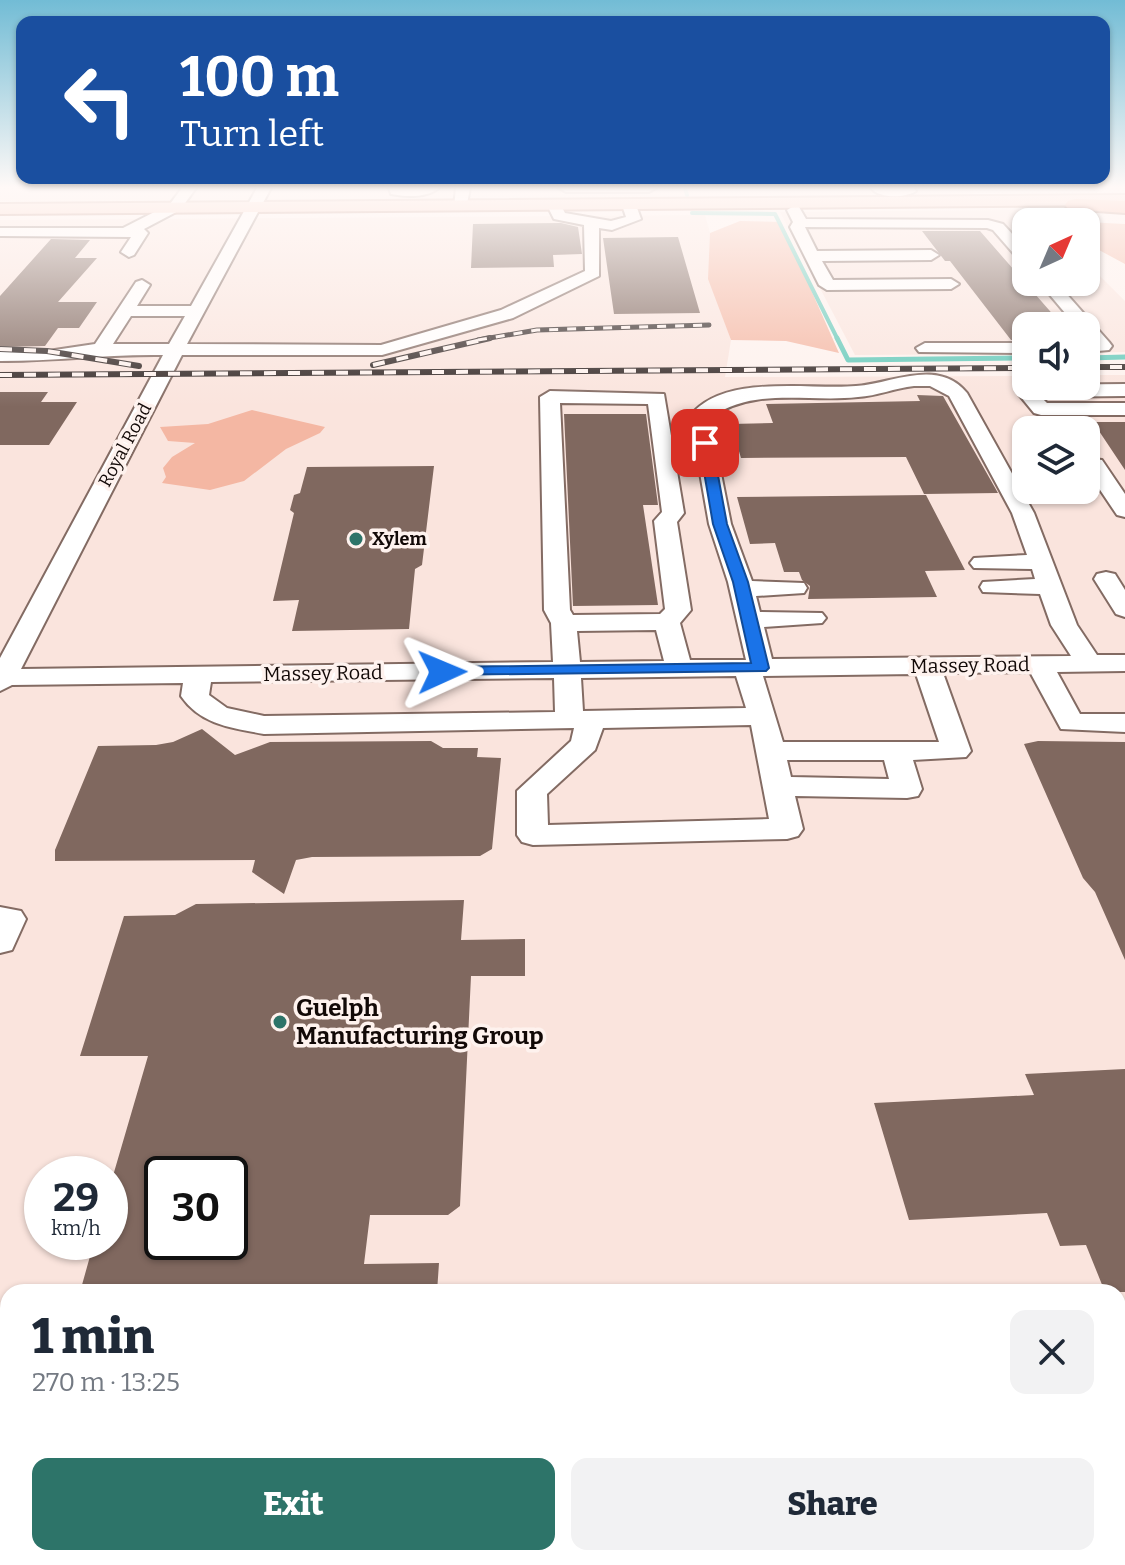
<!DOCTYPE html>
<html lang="en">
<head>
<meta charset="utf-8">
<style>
	:root { --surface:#fff; --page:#f2f2f3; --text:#1f2937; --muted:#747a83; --accent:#2d7469 }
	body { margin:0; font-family:Bitter,serif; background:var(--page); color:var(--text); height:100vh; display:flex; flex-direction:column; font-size:30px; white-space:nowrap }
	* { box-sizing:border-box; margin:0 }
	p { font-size:26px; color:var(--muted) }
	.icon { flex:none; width:44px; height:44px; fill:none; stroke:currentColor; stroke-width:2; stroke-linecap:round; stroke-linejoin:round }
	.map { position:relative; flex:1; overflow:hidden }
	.sheet { position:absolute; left:0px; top:1284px; width:1126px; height:282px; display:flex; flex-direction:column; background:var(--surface); border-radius:24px 24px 0 0; box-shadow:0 2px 6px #0004 }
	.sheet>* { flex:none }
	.banner { position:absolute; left:16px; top:16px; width:1094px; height:168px; border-radius:16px; box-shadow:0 2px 6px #0004; background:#1a4fa0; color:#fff; overflow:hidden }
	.needle { width:52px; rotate:44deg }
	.buttons { position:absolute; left:1012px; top:208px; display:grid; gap:16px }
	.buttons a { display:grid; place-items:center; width:88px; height:88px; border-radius:16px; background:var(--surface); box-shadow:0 2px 6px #0004; font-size:40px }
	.speed { position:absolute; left:24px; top:1156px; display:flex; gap:16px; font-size:40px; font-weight:700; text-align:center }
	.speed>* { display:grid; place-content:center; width:104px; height:104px; border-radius:50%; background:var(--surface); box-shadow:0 2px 6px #0004; line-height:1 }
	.speed small { font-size:20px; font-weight:400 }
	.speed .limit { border:4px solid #111; border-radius:12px; background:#fff; color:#111 }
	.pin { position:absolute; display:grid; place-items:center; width:68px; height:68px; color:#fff; margin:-34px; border-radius:16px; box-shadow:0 4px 12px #0006 }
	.me { position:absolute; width:88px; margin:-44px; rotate:89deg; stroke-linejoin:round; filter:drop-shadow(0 0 6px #0008) }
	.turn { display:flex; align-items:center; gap:28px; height:168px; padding:0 32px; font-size:36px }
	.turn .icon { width:104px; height:104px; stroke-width:2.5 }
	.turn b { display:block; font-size:56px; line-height:68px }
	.round { display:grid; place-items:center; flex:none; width:84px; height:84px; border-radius:16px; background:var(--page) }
	.head { display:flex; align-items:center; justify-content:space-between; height:136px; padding:0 32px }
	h1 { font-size:48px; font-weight:800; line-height:60px }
	.button { display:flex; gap:16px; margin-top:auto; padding:16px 32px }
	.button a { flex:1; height:92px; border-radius:16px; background:var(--accent); color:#fff; font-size:32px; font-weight:800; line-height:92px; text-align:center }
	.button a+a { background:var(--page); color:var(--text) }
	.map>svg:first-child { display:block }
	.built { fill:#fae4dd; fill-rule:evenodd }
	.green { fill:#f4b7a3 }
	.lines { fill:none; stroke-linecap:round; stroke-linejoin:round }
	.stream-far2 { stroke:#62c9b9; stroke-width:4 }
	.stream-far1 { stroke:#62c9b9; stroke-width:5 }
	.stream { stroke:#62c9b9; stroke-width:11 }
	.building { fill:#80685f; fill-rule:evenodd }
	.minor-casing { stroke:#836b63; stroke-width:4 }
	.major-casing { stroke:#a46753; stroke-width:4 }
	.highway-casing { stroke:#a46753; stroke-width:4 }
	.minor { fill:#fff; fill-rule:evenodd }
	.major { fill:#f8c2b0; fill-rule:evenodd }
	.highway { fill:#f39a7c; fill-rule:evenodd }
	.rail-far2-casing { stroke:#342a28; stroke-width:5 }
	.rail-far1-casing { stroke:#342a28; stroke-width:6 }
	.rail-casing { stroke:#342a28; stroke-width:12 }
	.rail-far2 { stroke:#fef2ee; stroke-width:3; stroke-dasharray:9; stroke-linecap:butt }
	.rail-far1 { stroke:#fef2ee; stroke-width:4; stroke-dasharray:12; stroke-linecap:butt }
	.rail { stroke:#fef2ee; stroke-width:9; stroke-dasharray:27; stroke-linecap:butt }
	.route { fill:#1a73e8; stroke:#114b97; stroke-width:2 }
	.poi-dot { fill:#2d7469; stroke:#fef2ee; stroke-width:3 }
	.labels { text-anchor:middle; stroke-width:7; stroke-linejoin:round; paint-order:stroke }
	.far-street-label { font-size:18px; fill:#120907; stroke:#fef2ee }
	.far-poi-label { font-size:18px; font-weight:bold; fill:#120907; stroke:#fef2ee; text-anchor:start }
	.street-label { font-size:20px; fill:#120907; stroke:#fef2ee }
	.near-poi-label { font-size:24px; font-weight:bold; fill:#120907; stroke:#fef2ee; text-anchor:start }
</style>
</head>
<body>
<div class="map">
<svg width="1125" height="1565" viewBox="0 0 1125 1565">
	<rect width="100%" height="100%" fill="#fef2ee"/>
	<path class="built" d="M0 188H968L977 197 0 201Z
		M1033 210 1045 222H1026V282H1086V262L1125 301V352L1086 353V326H1026V354L855 355 780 212Z
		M705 215 710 233 709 279 731 340 725 377 1026 376V386H1086V375H1125V1565H0V220ZM1026 430H1086V490H1026ZM42 1174H110V1242H42ZM162 1174H230V1242H162ZM8 1292H1118V1558H8Z"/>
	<path class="green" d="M740 221 781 222 839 353 786 341 731 340 708 279 710 233Z
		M1086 222 1125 224V264L1086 243Z
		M252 410 325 427 320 433 286 449 244 481 210 490 162 483 166 477 163 468 172 457 195 443 168 441 160 427 208 424Z"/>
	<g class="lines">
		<path class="stream-far2" d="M685 188 687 195
			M692 213 775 214 838 340"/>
		<path class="stream-far1" d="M837 338 848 360 1026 358
			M1086 358 1125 357"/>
		<path class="stream" d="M1118 1496H1125
			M0 1516H8"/>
	</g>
	<path class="building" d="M561 223 578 227 582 254 553 255 554 267 471 268 473 224Z
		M922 231H980L1063 326H1026V340H1011L950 261H945Z
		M678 237 700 313 614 314 603 238Z
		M51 239 90 240 75 258H97L58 302H97L79 328H58L45 346 0 347V296Z
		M0 392H48L41 402H77L49 445H0Z
		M917 395 943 396 998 493 924 494 906 457 741 458 731 424 773 423 766 404 920 401Z
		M564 414H646L658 505H643L658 605 573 606Z
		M1093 422H1125V470Z
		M434 466 422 565 415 569 409 629 292 631 299 600 273 601 294 513 290 510 294 495 300 493 307 467Z
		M926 495 965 570 925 571 937 597 808 599 810 586 802 580 799 572H784L775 543 750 544 737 497Z
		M202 729 235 755 270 742 431 741 443 748H478L477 757 501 758 492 849 480 856 312 857 296 860 284 894 252 872 255 860 55 861V850L98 746 156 745 173 742Z
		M1038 741 1125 742V960L1095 892 1083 878 1024 744Z
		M464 900 461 940 525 939V976H471L460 1206 448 1215H370L364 1264 439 1263 437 1292H80L94 1242H110V1186L148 1056H80L124 916 175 915 196 904ZM162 1174H230V1242H162Z
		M1125 1069V1292H1105L1086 1245 1060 1246 1047 1213 909 1220 874 1103 1034 1095 1025 1074Z"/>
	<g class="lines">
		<g class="minor-casing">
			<path id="minor" d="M182 188H196L180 210 144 229 148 233 134 255 129 257 121 252 131 237 0 236V228H123L170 204Z
				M257 188H271L187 344 381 345 501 310 585 271 584 225 554 219 547 205 549 202H559L565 213 611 221 626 217 622 205 629 201 636 205 641 219 612 230 599 228V276L513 318 382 355H182L21 669 553 662 551 623 544 610 540 397 550 391 664 394 684 513 677 522 691 610 680 623 690 660H746L728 582 709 524 690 416C724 373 808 390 856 386 891 384 938 357 967 393L1034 513 1077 625 1097 655H1125V671L1057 672 1080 714H1125V732L1061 729 1030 672 943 673 971 751 966 757 913 760 922 789 918 796 907 798 795 796 803 829 798 836 787 839 533 845 522 842 517 835V791L571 741 574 728 264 734C232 728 201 725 181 696L183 683 12 685 0 691V658L163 355C108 354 55 361 0 361V351H48L95 344 136 282 142 280 150 285 137 306H191ZM131 316H185L169 344H113ZM914 386H930L949 396 1012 513 1027 555 974 558 970 563 974 568 1032 569 1035 579 983 582 980 587 983 592 1040 594 1051 625 1071 656 772 659 764 627 822 623 826 618 822 613 760 612 756 596 804 593 807 588 804 583 752 581 731 524 710 418C755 386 808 403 858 397 877 396 895 388 914 386ZM560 403 648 404 662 512 654 521 665 609 660 614 573 615 570 610ZM656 630 664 661 580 662 577 631ZM916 674 939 742H783L763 676ZM736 676 746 708 583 711 581 678ZM554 678 555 712 264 716 227 708 209 695 211 682ZM751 725 769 819 548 825 547 794 595 750 603 728ZM787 760H884L889 779 791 777Z
				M389 188H439C427 198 406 197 391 194Z
				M456 188H470L466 209 461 210 454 206Z
				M559 188H656L649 192H566Z
				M871 188H914L916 191C906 198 879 199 871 188Z
				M794 206 799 207 806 219 988 220 1003 224 1026 249V263L1020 261 993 230 987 228 805 227 817 251 931 250 939 255 931 260 822 261 833 280 951 279 959 284 951 289 827 290 819 285 790 227 793 222 787 210Z
				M1039 282H1056L1109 342 1112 346 1109 350 1086 352V342L1089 341 1086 337V326H1076Z
				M925 343H1026V353L919 352 916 348Z
				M1125 384V396L1041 397 1047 403H1125V415H1041L1034 413 1016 391 1026 385Z
				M1094 459 1102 460 1125 494V517L1117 515 1086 469V460Z
				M1106 572 1115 574 1125 590V617L1116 614 1094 579 1097 574Z
				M0 907 21 911 26 919 12 950 0 953Z"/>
		</g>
		<g class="major-casing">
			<path id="major" d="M1125 195V205L0 214V204Z"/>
		</g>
		<g class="highway-casing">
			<path id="highway" d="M1075 199 1125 201V213L1068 209 1065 205 1068 201Z"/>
		</g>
		<use href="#minor" class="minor"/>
		<use href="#major" class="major"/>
		<use href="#highway" class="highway"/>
		<g class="rail-far2-casing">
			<path id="rail-far2" d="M478 340 537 330 709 325"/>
		</g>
		<g class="rail-far1-casing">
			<path id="rail-far1" d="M0 349 47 351 139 366
				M373 365 490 338
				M1086 367H1125
				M0 375 1026 368"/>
		</g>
		<g class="rail-casing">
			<path id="rail" d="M1118 1538H1125
				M0 1560 99 1558"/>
		</g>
		<use href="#rail-far2" class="rail-far2"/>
		<use href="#rail-far1" class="rail-far1"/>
		<use href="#rail" class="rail"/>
	</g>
	<linearGradient id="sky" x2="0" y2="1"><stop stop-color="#72bcd5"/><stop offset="0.46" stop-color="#fff9f7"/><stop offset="1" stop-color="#fff9f7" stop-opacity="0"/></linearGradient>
	<rect width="1125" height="407" fill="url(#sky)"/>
	<path class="route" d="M705 439 712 443 727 524 748 582 769 668 766 671 437 675V668L442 667 751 663 733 582 713 524 699 443Z"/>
	<g class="poi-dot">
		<circle cx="356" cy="539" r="8"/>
		<circle cx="280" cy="1022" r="8"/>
	</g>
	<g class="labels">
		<g class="far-street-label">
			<text transform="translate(125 445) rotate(-62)" y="6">Royal Road</text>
		</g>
		<g class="far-poi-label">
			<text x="372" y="545">Xylem</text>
		</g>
		<g class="street-label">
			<text transform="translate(970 665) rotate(-1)" y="7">Massey Road</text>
			<text transform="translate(323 673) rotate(-1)" y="7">Massey Road</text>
		</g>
		<g class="near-poi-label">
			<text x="296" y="1016">Guelph<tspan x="296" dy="28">Manufacturing Group</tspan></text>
		</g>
	</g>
</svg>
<div class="buttons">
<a><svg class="needle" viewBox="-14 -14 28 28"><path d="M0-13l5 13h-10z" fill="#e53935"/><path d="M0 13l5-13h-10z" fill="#747a83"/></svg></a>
<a><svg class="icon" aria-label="sound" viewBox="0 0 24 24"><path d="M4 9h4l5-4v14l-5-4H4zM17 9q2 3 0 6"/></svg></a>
<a><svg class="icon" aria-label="layers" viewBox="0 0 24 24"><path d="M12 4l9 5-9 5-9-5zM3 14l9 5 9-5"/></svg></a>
</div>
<div class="speed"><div>29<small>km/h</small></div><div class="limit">30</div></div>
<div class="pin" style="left:705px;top:443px;background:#d93025"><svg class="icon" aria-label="arrive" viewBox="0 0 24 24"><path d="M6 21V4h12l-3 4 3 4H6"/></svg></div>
<svg class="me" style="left:442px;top:672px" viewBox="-20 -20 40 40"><path d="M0-17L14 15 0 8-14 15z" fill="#1a73e8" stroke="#fff" stroke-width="4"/></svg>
<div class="banner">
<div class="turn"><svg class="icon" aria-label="left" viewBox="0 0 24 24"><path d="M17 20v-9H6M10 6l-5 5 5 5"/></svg><div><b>100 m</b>Turn left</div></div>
</div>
<section class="sheet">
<div class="head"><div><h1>1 min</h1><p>270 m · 13:25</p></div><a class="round"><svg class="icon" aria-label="close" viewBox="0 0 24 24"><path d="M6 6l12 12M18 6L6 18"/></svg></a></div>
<div class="button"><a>Exit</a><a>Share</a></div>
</section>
</div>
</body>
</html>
